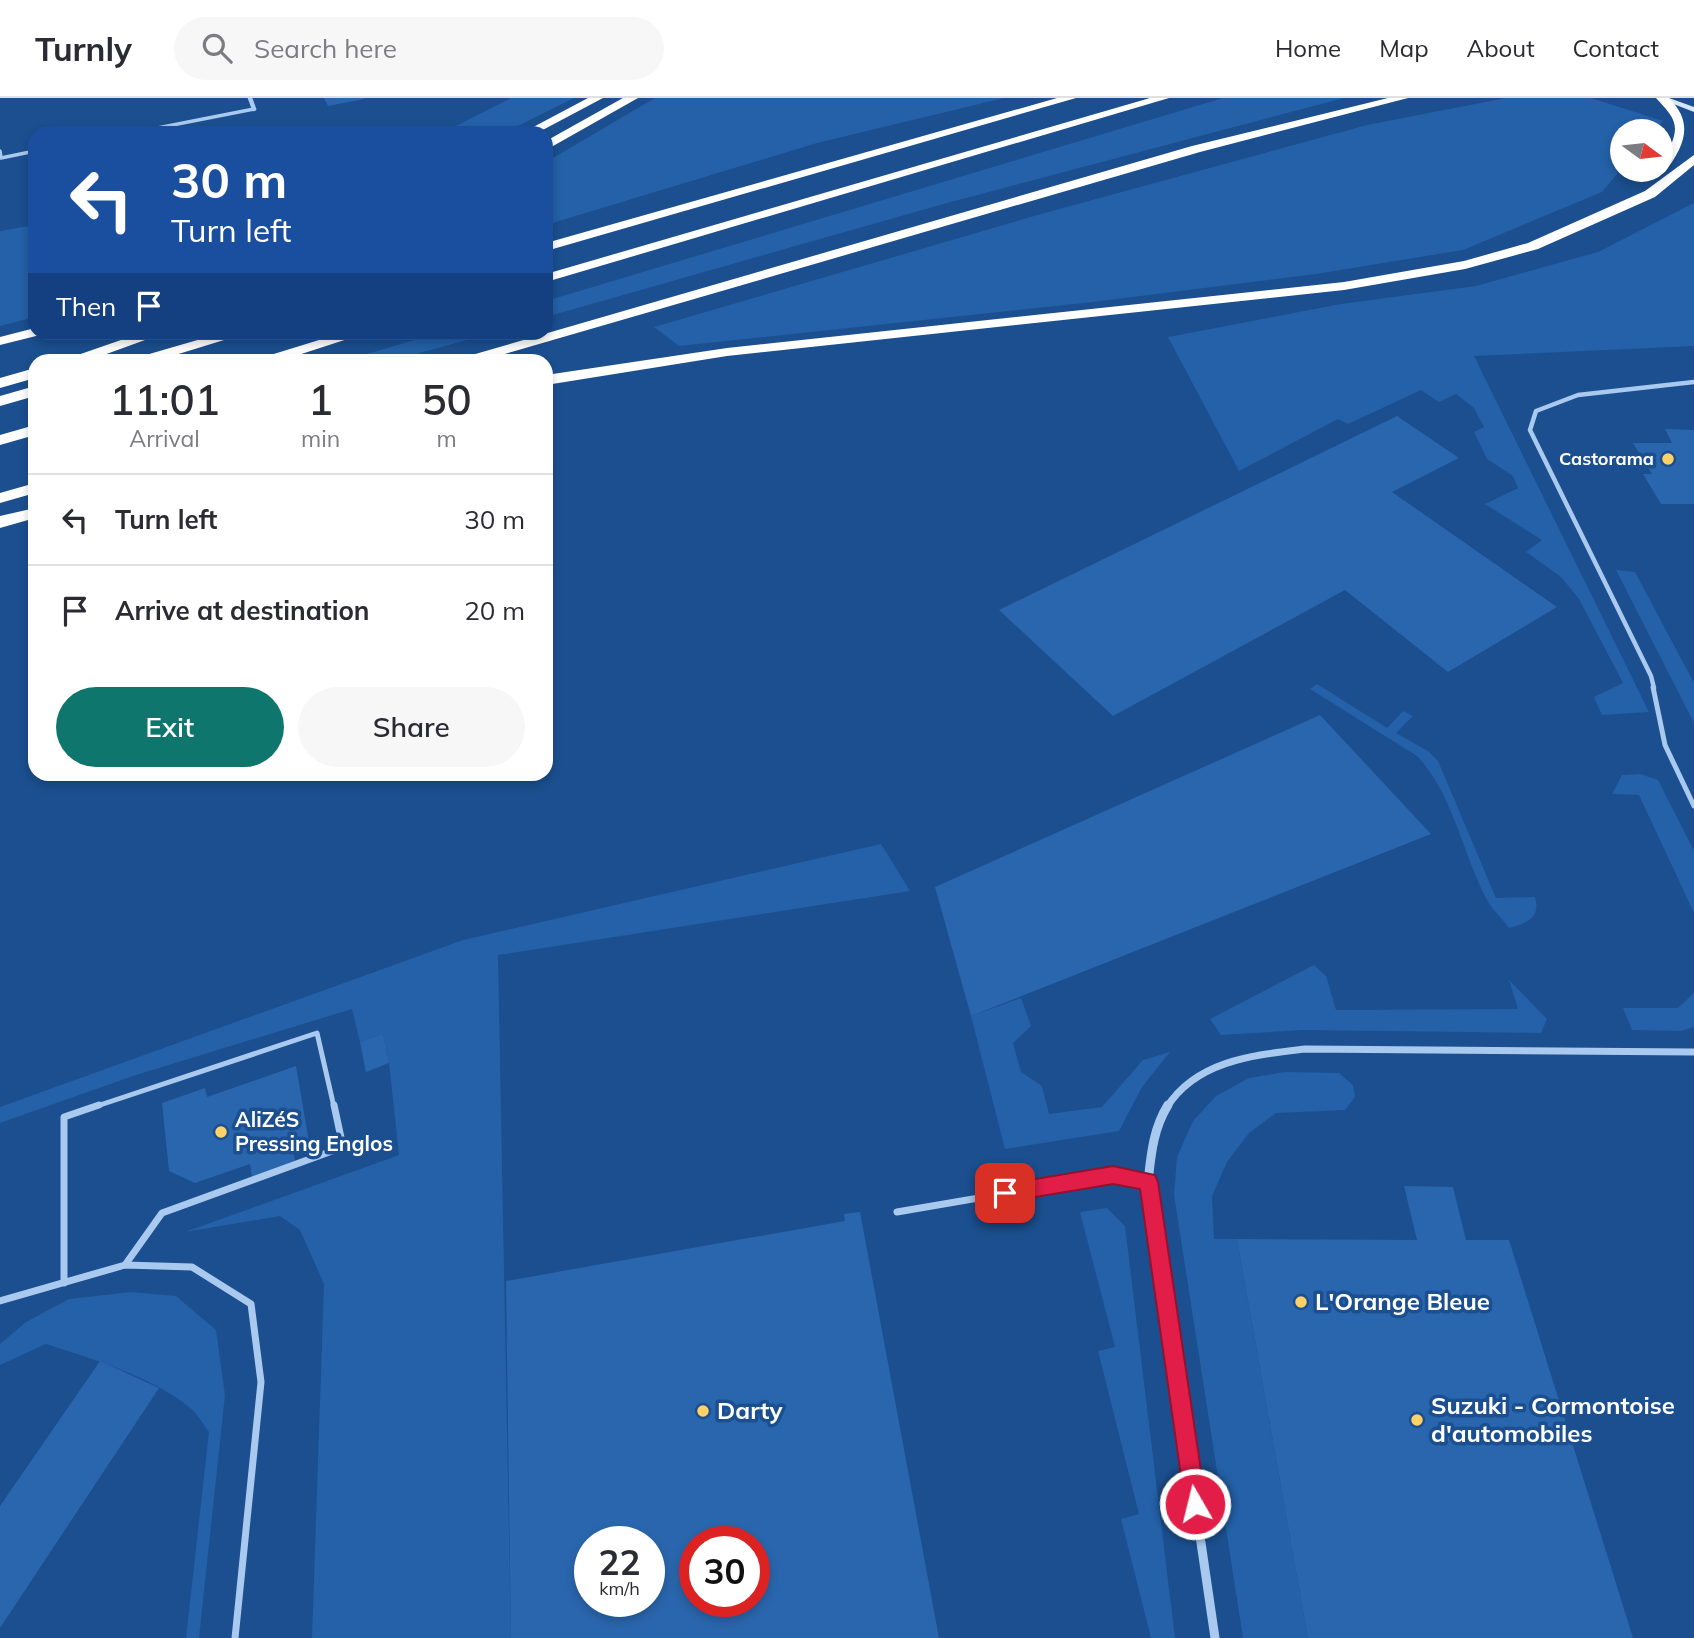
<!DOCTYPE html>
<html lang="en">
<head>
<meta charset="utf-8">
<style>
	:root { --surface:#fff; --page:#f7f7f7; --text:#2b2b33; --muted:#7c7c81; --line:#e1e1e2; --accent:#0f766e }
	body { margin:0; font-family:Mulish,sans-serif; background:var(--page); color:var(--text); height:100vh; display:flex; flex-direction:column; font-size:26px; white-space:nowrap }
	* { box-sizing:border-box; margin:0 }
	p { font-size:23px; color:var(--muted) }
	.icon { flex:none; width:38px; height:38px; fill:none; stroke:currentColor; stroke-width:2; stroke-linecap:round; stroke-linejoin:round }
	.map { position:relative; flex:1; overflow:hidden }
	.side { position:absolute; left:28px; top:256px; width:525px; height:427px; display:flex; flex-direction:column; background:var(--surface); border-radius:21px; box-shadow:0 4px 10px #0003 }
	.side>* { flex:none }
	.guide { position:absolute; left:28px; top:28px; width:525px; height:214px; border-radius:21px; box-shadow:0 4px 10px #0003; background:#1a4fa0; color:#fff; overflow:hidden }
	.needle { width:46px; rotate:105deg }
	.fabs { position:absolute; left:1610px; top:21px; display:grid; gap:14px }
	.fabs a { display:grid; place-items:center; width:63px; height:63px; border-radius:50%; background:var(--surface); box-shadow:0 4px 10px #0003; font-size:35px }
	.speed { position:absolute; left:574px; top:1428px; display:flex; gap:14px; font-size:35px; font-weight:700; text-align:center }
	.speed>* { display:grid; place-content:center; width:91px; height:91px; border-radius:50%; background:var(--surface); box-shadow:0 4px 10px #0003; line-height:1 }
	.speed small { font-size:18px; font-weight:400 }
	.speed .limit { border:10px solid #d22; background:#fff; color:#111 }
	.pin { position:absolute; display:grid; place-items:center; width:60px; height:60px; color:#fff; margin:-30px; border-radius:14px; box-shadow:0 4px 10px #0006 }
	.me { position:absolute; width:77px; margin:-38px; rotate:352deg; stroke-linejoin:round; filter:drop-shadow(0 0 5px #0008) }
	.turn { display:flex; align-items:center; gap:24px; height:147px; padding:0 28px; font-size:32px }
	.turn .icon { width:91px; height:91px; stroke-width:2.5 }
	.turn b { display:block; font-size:49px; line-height:60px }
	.then { display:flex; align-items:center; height:66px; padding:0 28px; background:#0003; gap:14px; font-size:26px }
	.eta { display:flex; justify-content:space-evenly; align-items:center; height:119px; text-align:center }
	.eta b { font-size:42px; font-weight:600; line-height:49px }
	.button { display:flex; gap:14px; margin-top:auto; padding:14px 28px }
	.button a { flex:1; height:80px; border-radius:42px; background:var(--accent); color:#fff; font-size:28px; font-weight:600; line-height:80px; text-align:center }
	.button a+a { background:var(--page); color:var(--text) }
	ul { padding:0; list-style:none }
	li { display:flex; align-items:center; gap:21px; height:91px; padding:0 28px; border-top:2px solid var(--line) }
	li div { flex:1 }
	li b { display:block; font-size:26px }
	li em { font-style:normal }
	header { display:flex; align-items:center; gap:42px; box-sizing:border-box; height:98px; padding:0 35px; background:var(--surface); border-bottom:2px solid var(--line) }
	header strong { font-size:33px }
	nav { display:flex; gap:38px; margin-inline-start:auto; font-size:24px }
	.search { width:490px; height:63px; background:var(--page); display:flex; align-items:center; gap:18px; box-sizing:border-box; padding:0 24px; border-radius:38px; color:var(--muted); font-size:26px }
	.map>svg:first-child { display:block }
	.green { fill:#2461a8 }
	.building { fill:#2a66ad; fill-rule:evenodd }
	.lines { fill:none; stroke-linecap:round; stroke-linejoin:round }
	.lane-far3 { stroke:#a9c9ee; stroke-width:3.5 }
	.lane-far2 { stroke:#a9c9ee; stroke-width:4.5 }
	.lane-far1 { stroke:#a9c9ee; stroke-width:5 }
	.lane { stroke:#a9c9ee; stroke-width:7 }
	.street-far2 { stroke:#a9c9ee; stroke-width:4.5 }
	.street-far1 { stroke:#a9c9ee; stroke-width:7 }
	.street { stroke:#a9c9ee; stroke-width:9 }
	.secondary { fill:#d6e6fa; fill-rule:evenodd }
	.highway { fill:#fff; fill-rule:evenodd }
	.route { fill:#e11d48; stroke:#92132f; stroke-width:2 }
	.poi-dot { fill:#ffd166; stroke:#1b4f8f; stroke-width:2.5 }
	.labels { text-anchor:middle; stroke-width:7; stroke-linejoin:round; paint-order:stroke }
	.far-poi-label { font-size:18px; font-weight:bold; fill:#fff; stroke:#1b4f8f; text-anchor:end }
	.poi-label { font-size:21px; font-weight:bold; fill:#fff; stroke:#1b4f8f; text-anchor:start }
	.near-poi-label { font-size:24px; font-weight:bold; fill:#fff; stroke:#1b4f8f; text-anchor:start }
</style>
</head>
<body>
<header>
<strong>Turnly</strong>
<div class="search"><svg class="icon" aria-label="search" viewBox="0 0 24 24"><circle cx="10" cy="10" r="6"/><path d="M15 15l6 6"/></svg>Search here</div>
<nav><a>Home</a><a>Map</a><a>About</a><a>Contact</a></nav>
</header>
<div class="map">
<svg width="1694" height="1540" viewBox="0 0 1694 1540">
	<rect width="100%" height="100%" fill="#1b4f8f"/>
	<path class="green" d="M511 0H574L504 35H442Z
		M655 0H1004L817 45 546 127V64Z
		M1223 0H1344L947 105 546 219V203Z
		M1506 0H1591L1663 23 1654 33H1622V70L1602 94 1463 152 1316 176 1093 204 679 248 654 229 1041 116 1367 27Z
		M1694 105V248L1474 258 1649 614 1602 617 1594 599 1623 585 1579 501 1561 479 1526 454 1542 442 1485 406 1518 390 1513 378 1487 361 1474 334 1484 329 1474 310 1456 296 1439 304 1421 292 1348 326 1338 321 1239 373 1168 239 1341 206 1476 188 1598 154Z
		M35 127V219L0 228V133Z
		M441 234 492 235 394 262H347Z
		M1616 472 1635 474 1694 585V625Z
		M1317 586 1387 630 1403 613 1413 618 1396 635 1428 653 1438 663 1496 800 1535 799C1541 820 1527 825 1509 830 1502 820 1491 811 1486 800 1462 754 1453 696 1417 658L1310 591Z
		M1640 676 1658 682 1694 753V815L1639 697 1612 696 1622 677Z
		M881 746 910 793 498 857 511 1540H312L324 1186 300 1132 280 1118 185 1134 399 1057 389 965 383 936 360 944 352 911 136 977 0 1025V1009L463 842Z
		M1314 867 1326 878 1336 912 1518 911 1509 882 1547 921 1541 935 1303 932 1221 937 1210 921Z
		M1694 895V929L1681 933 1632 932 1623 910H1678Z
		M1021 900 1031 928 1013 945 1021 974 1042 988 1049 1016 1102 1009 1143 962 1170 954 1142 989 1119 1033 1005 1051 971 918Z
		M1285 974 1339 975 1353 987 1355 999 1345 1012 1276 1015 1249 1035 1227 1064 1212 1098 1214 1141H1237L1308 1540H1243L1174 1097 1177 1059 1193 1023 1216 998 1249 980Z
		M1107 1110 1125 1128 1175 1540H1151L1121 1421 1139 1416 1098 1253 1115 1249 1080 1114Z
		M131 1194 176 1198 216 1232 225 1297 199 1540H186L209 1334C203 1326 197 1315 189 1309 151 1278 92 1261 46 1246L0 1267V1246L26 1224 69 1201Z"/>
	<path class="building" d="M324 0H364V1L328 8Z
		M1397 318 1459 360 1392 394 1557 509 1448 574 1345 492 1113 618 999 512Z
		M1665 331 1694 332V406H1661L1643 376H1652L1633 345H1672Z
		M1320 617 1431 736 971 918 935 789Z
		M383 936 389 965 366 974 360 944Z
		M296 968 309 1044 293 1050 295 1064 252 1080 250 1066 195 1085 169 1073 162 1005 205 990 207 999Z
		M1404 1088 1453 1089 1466 1142H1509L1633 1540H1308L1237 1141 1417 1142Z
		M860 1114 939 1540H511L506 1183 845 1123 844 1116ZM590 1444H649V1503H590ZM695 1444H754V1503H695Z
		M100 1263 159 1290 0 1530V1408Z"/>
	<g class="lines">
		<path class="lane-far3" d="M132 35 254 11
			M0 53 1 60 35 53"/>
		<path class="lane-far2" d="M1654 590 1651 578 1530 332 1536 313 1578 297 1694 284"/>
		<path class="lane-far1" d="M1653 589 1665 647 1694 708
			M94 1009 317 935 334 1009"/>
		<path class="lane" d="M897 1114 1113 1077 1148 1084
			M125 1167 162 1115 343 1049 334 1007
			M64 1185V1019L99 1007
			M0 1203 125 1167 192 1169 251 1206 261 1284 235 1540"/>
		<path class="street-far2" d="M250 0 254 11"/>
		<path class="street-far1" d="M1167 1009C1197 962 1255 957 1305 951L1694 954"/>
		<path class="street" d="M1168 1007C1153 1031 1151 1057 1148 1084L1215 1540"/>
		<path class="secondary" d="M1658 0H1669L1694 9V14Z"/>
		<path class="highway" d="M588 0H603L537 35H522Z
			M623 0H638L546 52V43Z
			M1057 0H1076L546 153V145Z
			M1150 0H1169L546 184V176Z
			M1388 0H1408L1200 54 484 262H463L465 259 1192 48Z
			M1656 0H1669C1694 25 1685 47 1665 74L1661 75 1655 72H1661C1661 62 1664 59 1669 51 1682 25 1672 18 1656 0Z
			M1694 57V67L1655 99 1538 151 1465 171 1344 192 727 258 546 287V277L727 250 1344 184 1464 163 1528 145 1645 93Z
			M35 230V234H42L40 237 0 247V239Z
			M144 234H167L90 262H70L72 259Z
			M225 234H250L159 262H137L139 259Z
			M345 234H369L283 262H262L264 259Z
			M35 270V280L0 290V280Z
			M35 288V298L0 308V298Z
			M35 327V337L0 347V337Z
			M35 385V395L0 405V395Z
			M35 410V420L0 430V418Z"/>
	</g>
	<path class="route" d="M1113 1068 1155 1077 1158 1084 1206 1406 1203 1413 1195 1417 1188 1413 1185 1406 1140 1091 1113 1086 1005 1104 998 1102 996 1095 998 1089 1005 1086Z"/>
	<g class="poi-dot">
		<circle cx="1668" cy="361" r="7"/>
		<circle cx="221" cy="1034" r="7"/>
		<circle cx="1301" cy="1204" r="7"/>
		<circle cx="703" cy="1313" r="7"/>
		<circle cx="1417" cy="1322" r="7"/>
	</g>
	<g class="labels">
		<g class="far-poi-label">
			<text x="1654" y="367">Castorama</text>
		</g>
		<g class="poi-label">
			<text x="235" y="1029">AliZéS<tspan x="235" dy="24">Pressing Englos</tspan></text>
		</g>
		<g class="near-poi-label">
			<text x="1315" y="1212">L'Orange Bleue</text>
			<text x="1431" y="1316">Suzuki - Cormontoise<tspan x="1431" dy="28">d'automobiles</tspan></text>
			<text x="717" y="1321">Darty</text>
		</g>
	</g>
</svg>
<div class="fabs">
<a><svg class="needle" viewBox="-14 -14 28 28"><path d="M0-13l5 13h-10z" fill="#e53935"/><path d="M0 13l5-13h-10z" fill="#7c7c81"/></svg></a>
</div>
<div class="speed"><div>22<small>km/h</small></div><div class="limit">30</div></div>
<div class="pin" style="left:1005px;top:1095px;background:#d93025"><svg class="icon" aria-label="arrive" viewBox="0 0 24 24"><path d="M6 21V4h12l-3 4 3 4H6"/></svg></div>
<svg class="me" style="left:1195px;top:1406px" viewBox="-20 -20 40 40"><circle r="17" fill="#e11d48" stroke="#fff" stroke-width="3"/><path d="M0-11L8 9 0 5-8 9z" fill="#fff"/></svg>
<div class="guide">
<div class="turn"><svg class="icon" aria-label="left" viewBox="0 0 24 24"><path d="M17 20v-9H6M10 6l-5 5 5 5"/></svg><div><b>30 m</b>Turn left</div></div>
<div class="then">Then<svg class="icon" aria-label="arrive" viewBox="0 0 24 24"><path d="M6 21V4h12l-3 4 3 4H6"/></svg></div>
</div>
<section class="side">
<div class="eta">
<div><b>11:01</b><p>Arrival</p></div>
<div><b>1</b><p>min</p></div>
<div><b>50</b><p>m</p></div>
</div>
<ul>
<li><svg class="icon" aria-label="left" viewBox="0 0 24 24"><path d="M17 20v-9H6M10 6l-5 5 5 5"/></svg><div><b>Turn left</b></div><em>30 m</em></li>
<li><svg class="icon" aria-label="arrive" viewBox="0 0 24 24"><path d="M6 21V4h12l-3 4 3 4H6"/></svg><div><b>Arrive at destination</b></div><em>20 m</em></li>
</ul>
<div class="button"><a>Exit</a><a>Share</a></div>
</section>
</div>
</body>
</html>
